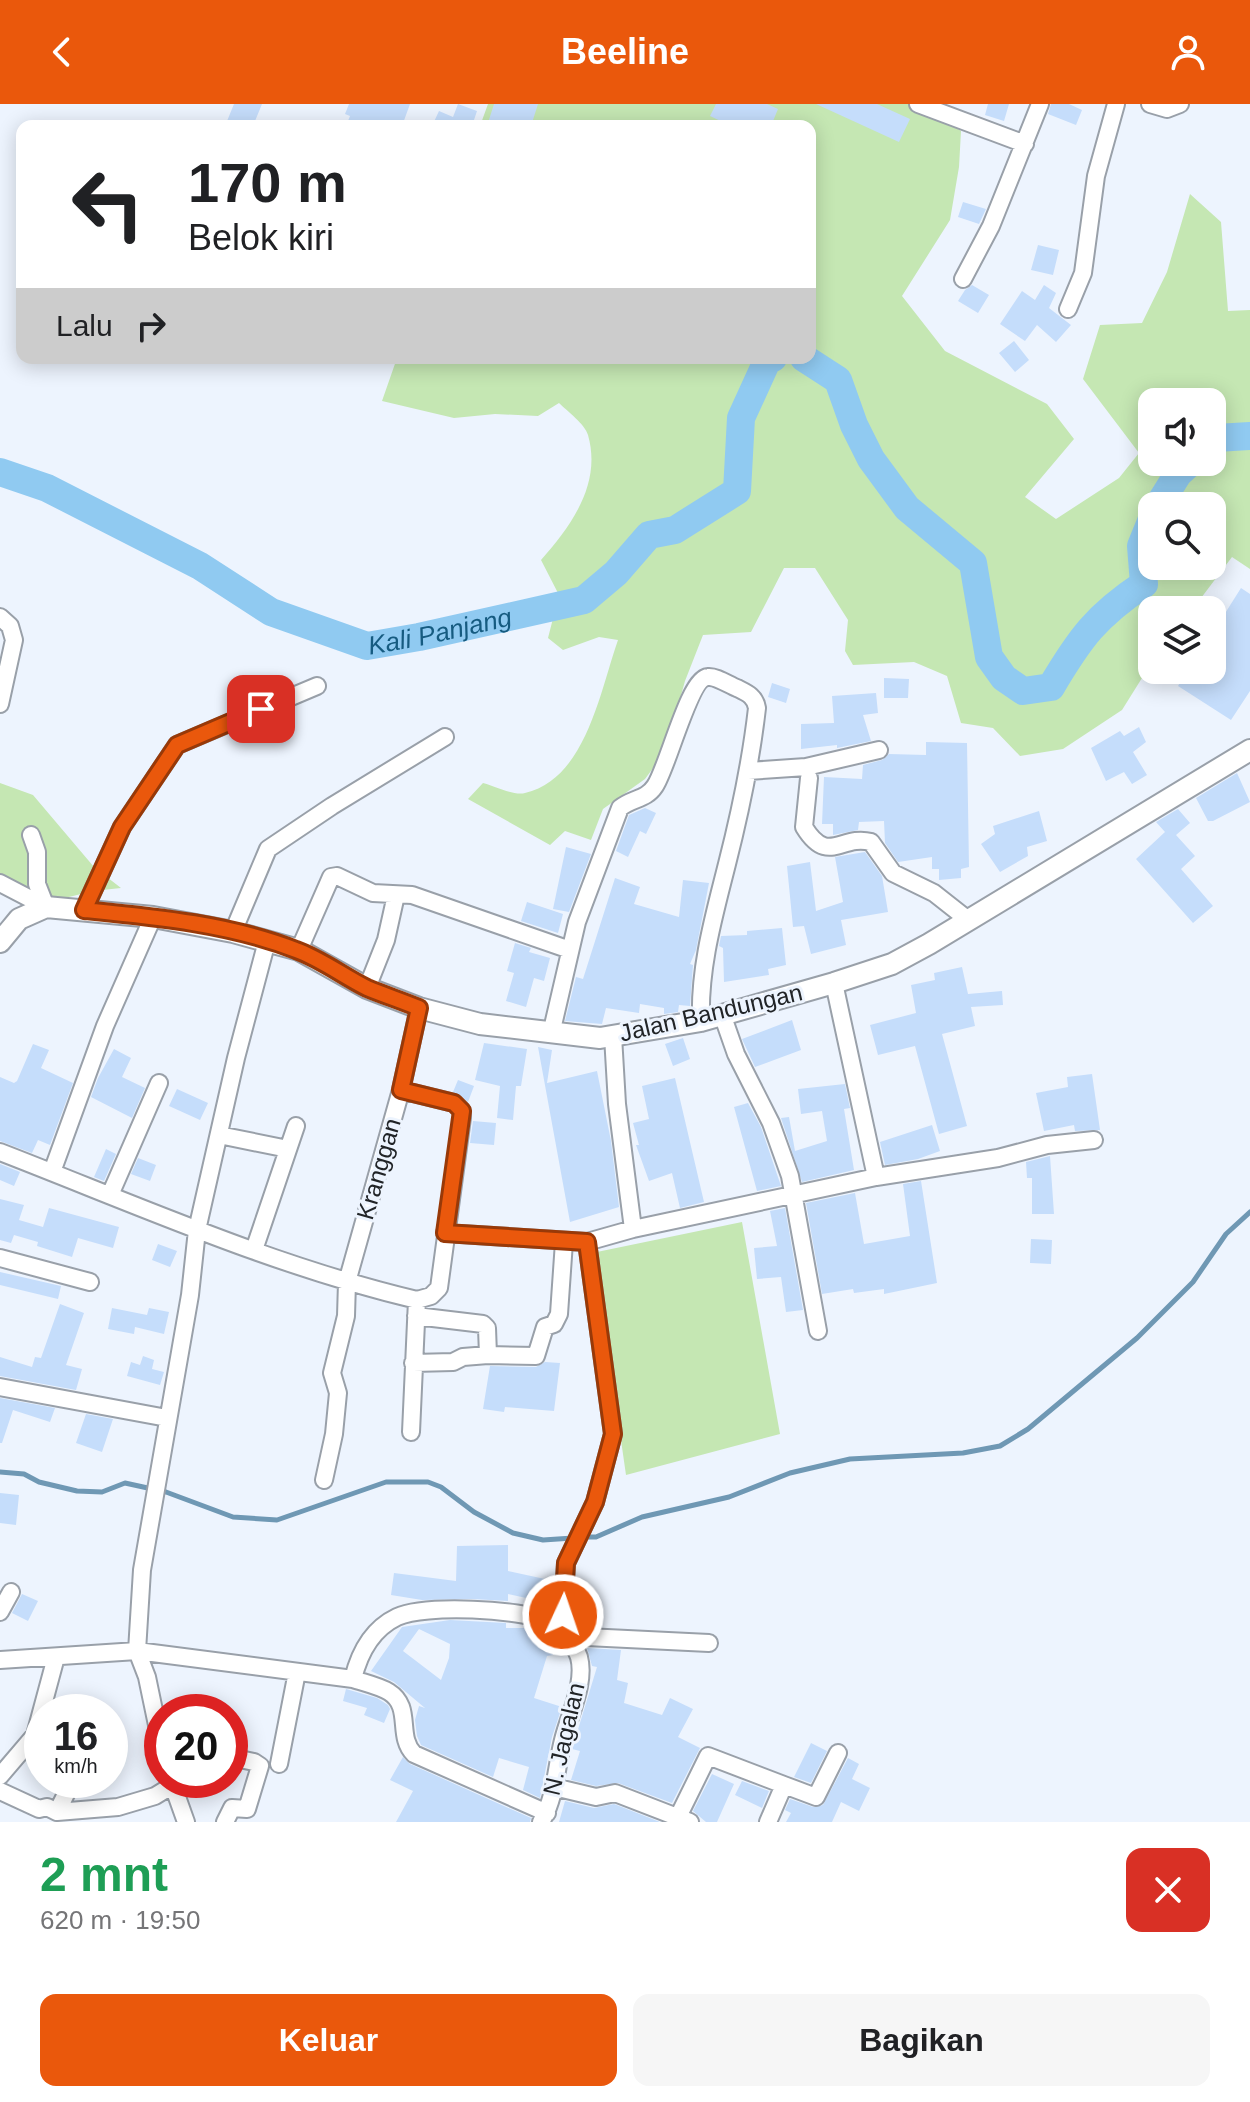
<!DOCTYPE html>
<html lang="id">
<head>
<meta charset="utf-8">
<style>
	:root { --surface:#fff; --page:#f6f6f6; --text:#202124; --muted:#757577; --accent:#ea580c }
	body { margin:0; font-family:Helvetica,sans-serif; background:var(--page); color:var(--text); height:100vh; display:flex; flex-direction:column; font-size:30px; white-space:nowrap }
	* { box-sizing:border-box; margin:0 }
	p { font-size:26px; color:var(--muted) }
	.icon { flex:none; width:44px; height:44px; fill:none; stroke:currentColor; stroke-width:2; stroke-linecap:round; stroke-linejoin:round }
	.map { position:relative; height:1718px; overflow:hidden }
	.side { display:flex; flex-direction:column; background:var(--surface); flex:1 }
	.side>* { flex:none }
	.top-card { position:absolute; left:16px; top:16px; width:800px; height:244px; border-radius:16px; box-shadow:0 4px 20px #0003; background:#fff; color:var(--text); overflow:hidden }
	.fabs { position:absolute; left:1138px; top:284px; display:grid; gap:16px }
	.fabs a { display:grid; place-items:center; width:88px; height:88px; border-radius:16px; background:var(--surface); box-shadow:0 4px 20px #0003; font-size:40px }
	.speed { position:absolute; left:24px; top:1590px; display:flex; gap:16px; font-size:40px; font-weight:700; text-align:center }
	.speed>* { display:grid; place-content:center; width:104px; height:104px; border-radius:50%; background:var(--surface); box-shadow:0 4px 20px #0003; line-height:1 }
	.speed small { font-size:20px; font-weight:400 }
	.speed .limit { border:12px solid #d22; background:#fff; color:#111 }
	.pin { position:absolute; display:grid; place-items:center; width:68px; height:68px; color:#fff; margin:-34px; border-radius:16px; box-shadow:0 4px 12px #0006 }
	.me { position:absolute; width:88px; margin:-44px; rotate:3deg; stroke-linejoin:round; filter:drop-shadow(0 0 6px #0008) }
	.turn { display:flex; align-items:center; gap:28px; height:168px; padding:0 40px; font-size:36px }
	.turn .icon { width:104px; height:104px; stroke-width:2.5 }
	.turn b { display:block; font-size:56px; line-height:68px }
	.then { display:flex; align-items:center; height:76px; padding:0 40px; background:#0003; gap:16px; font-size:30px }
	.round { display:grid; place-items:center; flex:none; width:84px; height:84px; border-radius:16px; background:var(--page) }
	.summary { display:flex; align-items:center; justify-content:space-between; height:136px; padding:0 40px }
	h1 { font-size:48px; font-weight:700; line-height:60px; color:#1e9e55 }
	.cta { display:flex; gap:16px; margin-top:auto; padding:16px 40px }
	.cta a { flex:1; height:92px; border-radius:16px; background:var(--accent); color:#fff; font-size:32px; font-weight:700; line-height:92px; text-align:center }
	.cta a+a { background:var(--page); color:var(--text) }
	header { display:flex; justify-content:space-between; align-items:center; height:104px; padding:0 40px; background:var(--accent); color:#fff; font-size:36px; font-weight:700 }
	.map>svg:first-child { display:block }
	.green { fill:#c5e7b3; fill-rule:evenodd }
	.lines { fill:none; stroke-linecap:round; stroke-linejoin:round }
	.stream { stroke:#6f98b4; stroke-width:5 }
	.river { stroke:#90caf1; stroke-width:28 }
	.building { fill:#c5ddfb; fill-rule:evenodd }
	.minor-casing { stroke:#99a0a9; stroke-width:20 }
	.major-casing { stroke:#99a0a9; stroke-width:24 }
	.minor { stroke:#fff; stroke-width:16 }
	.major { stroke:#fff; stroke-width:20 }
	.route-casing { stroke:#983908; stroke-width:20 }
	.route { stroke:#ea580c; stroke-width:14 }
	.labels { text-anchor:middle; stroke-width:6; stroke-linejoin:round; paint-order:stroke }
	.street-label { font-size:24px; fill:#212427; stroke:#edf4fe }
	.water-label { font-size:26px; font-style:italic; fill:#165b80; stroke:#edf4fe }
</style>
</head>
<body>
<header><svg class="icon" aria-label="back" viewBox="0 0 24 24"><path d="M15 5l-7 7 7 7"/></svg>Beeline<svg class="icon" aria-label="person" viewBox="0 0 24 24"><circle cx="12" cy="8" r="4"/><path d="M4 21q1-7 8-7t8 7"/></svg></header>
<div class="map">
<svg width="1250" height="1718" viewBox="0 0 1250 1718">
	<rect width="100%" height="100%" fill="#edf4fe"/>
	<path class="green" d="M488 0H923L961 27 959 63 950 116 902 192 945 247 1047 300 1074 335 1025 393 1056 415 1119 374 1139 349 1083 275 1100 221 1142 219 1167 168 1190 90 1221 118 1228 207 1250 206V465L1232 453 1192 506H1152V558L1122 606 1063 645 1020 652 993 624 961 619 947 572 914 558 853 561 845 547 848 516 815 464H784L751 528 703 531 685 577 665 648 645 675 603 705 591 736 565 727 550 741 468 695 483 679C494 682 514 692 525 689 586 675 600 587 618 536L599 533 563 546 548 534 559 491 541 456C571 422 602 380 588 331 585 320 567 307 559 299L538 312 495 310 454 314 382 297 397 254H810V22H480ZM1152 298H1212V358H1152ZM1152 402H1212V462H1152Z
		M0 679 33 691 94 763 121 784 93 787 49 798 0 774Z
		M742 1118 780 1330 626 1371 598 1176 592 1149Z"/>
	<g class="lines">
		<path class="stream" d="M0 1368 24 1370 39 1378 77 1387 102 1388 125 1379 166 1388 233 1413 277 1416 386 1378H428L441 1383 474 1408 513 1429 543 1436 573 1434
			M583 1433H596L642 1413 729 1393 790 1369 850 1355 963 1349 1000 1342 1028 1325 1137 1234 1193 1178 1226 1130 1250 1108"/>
		<g class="river">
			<path d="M804 254 838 276 854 321 871 355 907 404 973 459 989 553 1004 574 1023 587 1051 583C1080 534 1096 512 1144 480L1141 442 1152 415"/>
			<path d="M1212 338 1216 334 1250 332"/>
			<path id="s1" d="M0 368 47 384 200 462 271 508 367 542 419 533 584 496 616 469 649 431 675 426 737 387 741 314 767 257 773 254"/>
			<path d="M1158 402 1178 370 1191 358"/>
		</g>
	</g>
	<path class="building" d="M234 0H262L253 22H225Z
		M349 0H410L402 22H346L350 12 345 10Z
		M458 0 477 7 472 22H432L439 7 453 13Z
		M494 0H538L531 22H487Z
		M716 0H767L778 5 771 22H731L710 12Z
		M816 0H877L910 15 899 38Z
		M988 0H1009L1004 17 985 11Z
		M1051 0H1069L1082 6 1076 21 1048 10Z
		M963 98 986 105 979 120 958 113Z
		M1038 141 1059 146 1053 171 1031 166Z
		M972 181 989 191 978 209 958 197 965 186Z
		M1044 181 1056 189 1049 204 1071 221 1056 238 1037 221 1025 237 1000 220 1022 187 1035 196Z
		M1014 237 1029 256 1015 268 999 249Z
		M1241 484 1250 490V587L1231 616 1178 582 1188 566H1212V530Z
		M884 574 909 575 908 594H884Z
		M772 579 790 585 786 599 768 593Z
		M876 589 878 609 863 611 871 637 837 644V641L801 645V620L834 619 832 592Z
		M1139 623 1146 638 1133 648 1147 671 1132 680 1124 668 1106 677 1091 644 1120 627 1124 632Z
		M926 638 967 639 969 763 961 765V774L939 776V765H932V753L898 758 885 739 884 717 859 718 858 726 833 731V720H822L824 673 862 675 863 661 882 656 889 650 926 651Z
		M1237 669 1250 698 1213 717H1208L1196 694Z
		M645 704 656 709 646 730 640 727 628 753 616 747 629 711Z
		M1178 705 1190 719 1176 731 1195 752 1181 765 1213 802 1193 819 1136 755 1165 728 1156 718Z
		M1039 707 1047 737 1027 743 1028 752 1000 768 981 740 995 730 993 722Z
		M566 743 591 750 569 808 553 805Z
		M865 748 882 772 888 808 841 816 846 841 811 850 804 822 793 823 787 762 810 758 816 807 843 798 835 753Z
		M615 774 640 783 634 800 679 813 683 776 709 779 696 846 690 860 693 861 690 902 679 901 678 908 664 910V904L640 900 639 909 606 904 602 920 565 917 576 873 583 875Z
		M527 798 563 810 558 829 521 817Z
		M782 824 786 861 768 865 769 871 724 878 723 844 719 842 721 832 747 831V827Z
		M515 839 531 844 529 848 550 854 544 877 534 874 526 903 506 897 514 869 507 867Z
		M962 863 968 890 1002 887 1003 901 971 903 975 922 942 930 967 1022 939 1030 915 942 878 951 870 921 916 909 911 881 935 876 934 869Z
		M792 916 801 946 755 963 742 935Z
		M683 934 690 955 673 962 665 940Z
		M484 939 527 945 521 982H516L513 1016 497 1014 500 982 475 976Z
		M33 940 49 946 41 964 73 979 50 1041 38 1036 32 1049 0 1037V973L14 979 17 977Z
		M538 943 552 946 547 979 597 967 611 1037 619 1103 570 1118Z
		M114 945 131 954 122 973 145 984 132 1014 91 993 98 974Z
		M1092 970 1100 1026 1075 1027 1074 1021 1044 1027 1036 989 1068 983 1067 973Z
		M675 974 704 1098 680 1104 672 1069 649 1077 636 1041H639L633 1019 649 1015 642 982Z
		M458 976 474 982 468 998 453 988Z
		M845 980 850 1004 844 1005 854 1066 802 1078 781 1014 789 1013 795 1047 827 1037 822 1007 801 1010 798 985Z
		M177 985 208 999 200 1016 169 1002Z
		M748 999 761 1023 781 1082 757 1087 734 1003Z
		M473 1017 496 1019 494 1041 470 1039Z
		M932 1021 940 1047 918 1055 885 1061 880 1038Z
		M106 1045 116 1050 104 1077 94 1073Z
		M1050 1052 1054 1110H1032V1074H1027L1026 1058Z
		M138 1054 156 1061 150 1077 131 1070Z
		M0 1060 20 1068 14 1082 0 1076Z
		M921 1077 937 1179 884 1190V1185L854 1189 853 1185 822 1190 806 1099 855 1089 864 1140 910 1132 903 1080Z
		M0 1095 24 1101 19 1116 43 1123 49 1104 119 1123 113 1144 78 1134 72 1153 37 1142 38 1138 14 1131 11 1139 0 1136Z
		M785 1104 803 1206 786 1208 781 1173 757 1175 754 1144 777 1142 770 1107Z
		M1031 1135 1052 1136 1051 1160 1030 1159Z
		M158 1140 177 1147 170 1163 152 1156Z
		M0 1168 61 1182 58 1195 0 1181Z
		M60 1200 84 1209 66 1261 82 1265 76 1286 0 1272V1253L32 1263 35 1253 41 1254Z
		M112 1204 147 1211 149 1204 169 1208 164 1230 135 1223 134 1230 108 1225Z
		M143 1252 154 1256 152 1265 164 1268 160 1281 127 1272 131 1258 140 1261Z
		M545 1258 560 1259 554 1307 505 1303 504 1308 483 1305 490 1262 536 1263Z
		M0 1294 55 1304 50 1318 13 1306 2 1339H0Z
		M86 1310 113 1315 102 1348 76 1339Z
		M0 1389 19 1391 16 1421 0 1419Z
		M508 1441V1467L554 1477 552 1507 539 1503 540 1497 508 1490V1497L473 1495 422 1496 391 1491 394 1469 456 1477 457 1442Z
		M22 1490 38 1497 28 1517 12 1509Z
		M450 1516 506 1519V1524H534L553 1534V1551L547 1552 534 1594 562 1603 552 1633 540 1694 523 1686 529 1663 499 1654 493 1673 421 1641 417 1632 415 1616 419 1602 425 1604 394 1578 371 1567 402 1523ZM419 1525 450 1540 449 1554 441 1576 403 1547Z
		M587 1544 621 1546 617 1576 628 1579 624 1599 662 1611 670 1594 693 1605 678 1633 700 1644 672 1699 618 1679 596 1682 571 1676 580 1647 572 1645 597 1563 592 1562Z
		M346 1585 377 1594 388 1601 390 1605 384 1619 364 1611 367 1604 343 1597Z
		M811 1639 827 1647 811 1679 794 1673Z
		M403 1653 410 1660 531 1714 530 1718H396L413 1687 390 1676Z
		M848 1654 859 1660 852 1675 870 1684 859 1707 841 1698 832 1718H786L791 1709 785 1706 790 1695 813 1703 823 1701Z
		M712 1670 734 1680 717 1718H706L693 1707Z
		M742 1677 769 1687 762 1704 735 1691Z
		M565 1697 594 1704 614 1700 660 1718H559Z"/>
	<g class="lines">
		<g class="minor-casing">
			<path id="minor" d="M918 0 1025 40
				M1150 0 1167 5 1180 0
				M963 175 991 122 1040 0
				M1068 205 1083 169 1096 72 1116 0
				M0 513 10 522 14 536 0 600
				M748 667 806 663 879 646
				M809 674 804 723C828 762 841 730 871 738L893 769 934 789 967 815
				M31 731 37 748V780L46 803
				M0 779 46 803
				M84 806 122 723 177 641 317 582
				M233 828 268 745 332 702 445 633
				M299 846 331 773 337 772 373 789 412 791 570 846
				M367 884 386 836 396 791
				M722 910 736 950 771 1019 790 1072 818 1227
				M551 930 577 818 620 704C632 694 646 696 655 682 668 663 689 574 708 573 716 572 729 581 737 584 747 589 755 592 757 604 751 657 740 709 727 760 714 812 699 863 701 917
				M613 932 617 1000 633 1125 876 1073 834 879
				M401 986 454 999 462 1007V1014L439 1184 431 1192 417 1196
				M219 1031 288 1045
				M0 1048C137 1101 273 1162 417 1196L411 1328
				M52 1068 105 922 153 813
				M876 1073 998 1054 1047 1041 1094 1036
				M110 1091 159 979
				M445 1129 587 1138 633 1125
				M587 1138 613 1330 595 1398 566 1459 563 1511 566 1532 709 1539
				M254 1146 296 1022
				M0 1154 90 1178
				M416 1212 483 1220 487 1224 488 1251
				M413 1259 453 1258 463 1253 488 1251 536 1252 545 1223 554 1220 559 1210 564 1138
				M0 1283 167 1314
				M324 1376 334 1330 338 1289 332 1269 346 1212 347 1178 401 986 419 904
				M0 1508 11 1488
				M0 1556 137 1547 353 1575C365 1579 379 1582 389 1588 413 1603 396 1632 414 1650L547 1709
				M353 1575C359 1550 372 1525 397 1513 425 1500 520 1505 548 1517 560 1522 575 1541 579 1553 586 1579 569 1611 563 1636 556 1663 556 1693 541 1718
				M162 1645 147 1573 137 1547 142 1466 190 1191 197 1126 236 954 267 837
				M279 1660 297 1568
				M0 1672 35 1631 56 1553
				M171 1676 186 1718
				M784 1681 816 1693 838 1649
				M554 1683 596 1693 615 1689 690 1718
				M0 1687 39 1705 47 1703 57 1708 118 1703 155 1692 173 1681
				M57 1708 73 1676
				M678 1713 708 1652 784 1681 768 1718
				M225 1718 232 1704 247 1705 260 1662 254 1658 230 1653"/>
		</g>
		<g class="major-casing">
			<path id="major" d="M0 838 19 815 46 803 153 813 233 828 299 846 367 884 419 904 480 920 600 934 701 917 834 879 892 860 929 840 1250 646"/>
		</g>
		<use href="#minor" class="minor"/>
		<use href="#major" class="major"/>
	</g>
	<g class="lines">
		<g class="route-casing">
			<path id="route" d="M261 605 177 641 122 723 84 806C155 813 230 820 296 846 321 855 343 872 367 884 384 891 402 897 419 904L401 986 454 999 462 1007 445 1129 587 1138 613 1330 595 1398 566 1459 563 1511"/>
		</g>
		<use href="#route" class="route"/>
	</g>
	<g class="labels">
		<g class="street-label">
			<text transform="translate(711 909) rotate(-13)" y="8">Jalan Bandungan</text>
			<text transform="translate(379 1065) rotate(-74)" y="8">Kranggan</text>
			<text transform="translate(564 1635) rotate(-77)" y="8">N. Jagalan</text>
		</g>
		<g class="water-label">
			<text dy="9" stroke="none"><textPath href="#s1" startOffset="482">Kali Panjang</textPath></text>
		</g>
	</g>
</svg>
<div class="fabs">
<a><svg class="icon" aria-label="sound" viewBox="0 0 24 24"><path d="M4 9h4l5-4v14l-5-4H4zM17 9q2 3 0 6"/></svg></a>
<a><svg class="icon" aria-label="search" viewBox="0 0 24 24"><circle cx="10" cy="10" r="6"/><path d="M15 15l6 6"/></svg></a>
<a><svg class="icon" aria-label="layers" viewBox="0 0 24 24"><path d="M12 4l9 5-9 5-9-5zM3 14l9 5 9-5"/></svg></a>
</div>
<div class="speed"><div>16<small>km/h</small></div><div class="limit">20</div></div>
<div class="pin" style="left:261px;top:605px;background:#d93025"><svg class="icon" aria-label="arrive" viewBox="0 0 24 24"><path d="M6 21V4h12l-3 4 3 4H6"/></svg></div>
<svg class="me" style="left:563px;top:1511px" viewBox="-20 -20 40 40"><circle r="17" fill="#ea580c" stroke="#fff" stroke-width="3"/><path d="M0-11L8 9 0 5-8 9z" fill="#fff"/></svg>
<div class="top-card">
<div class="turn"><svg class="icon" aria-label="left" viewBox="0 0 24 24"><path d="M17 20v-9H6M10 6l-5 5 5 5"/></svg><div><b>170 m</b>Belok kiri</div></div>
<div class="then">Lalu<svg class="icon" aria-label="right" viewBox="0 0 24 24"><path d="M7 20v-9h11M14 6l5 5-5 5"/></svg></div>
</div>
</div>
<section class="side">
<div class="summary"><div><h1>2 mnt</h1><p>620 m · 19:50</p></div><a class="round" style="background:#d93025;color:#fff"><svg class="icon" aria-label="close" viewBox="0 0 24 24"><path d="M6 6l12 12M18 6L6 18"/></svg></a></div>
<div class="cta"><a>Keluar</a><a>Bagikan</a></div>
</section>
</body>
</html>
